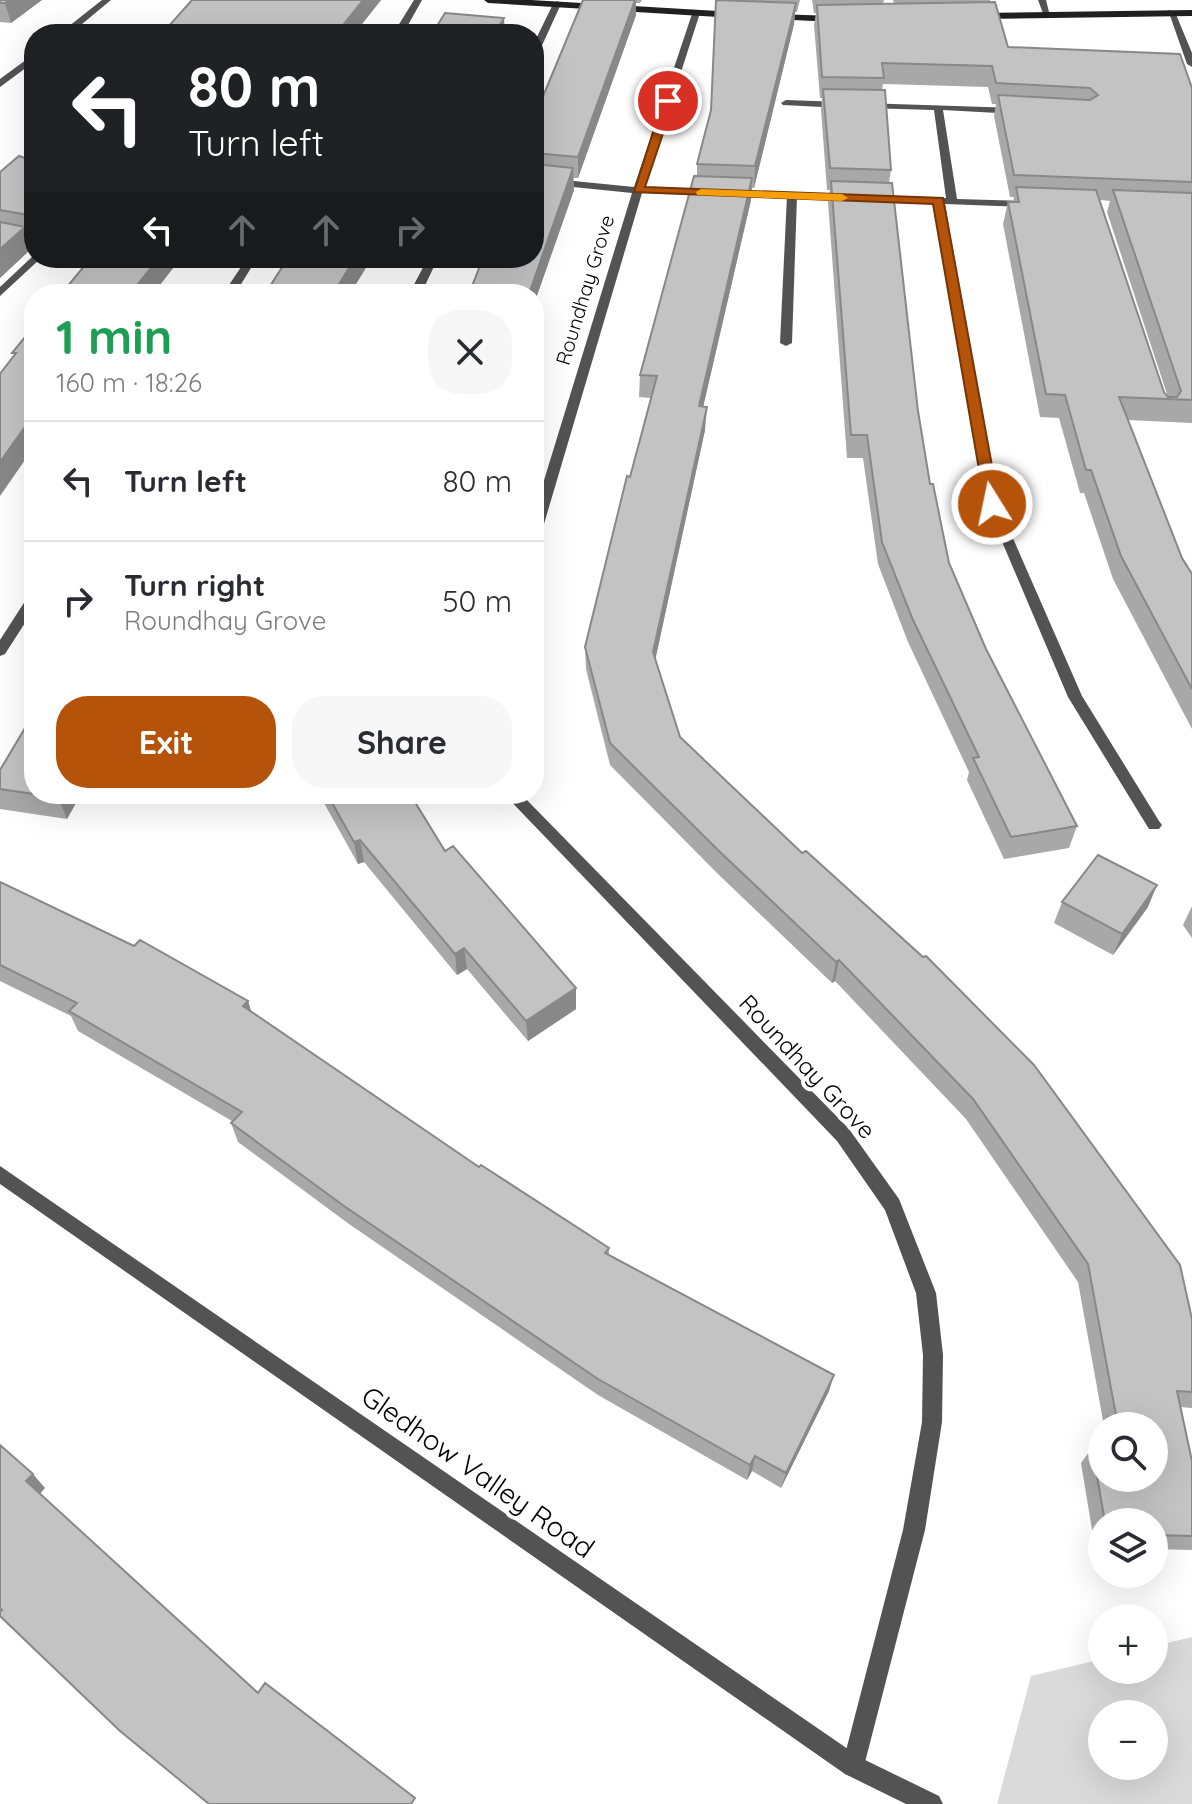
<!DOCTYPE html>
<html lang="en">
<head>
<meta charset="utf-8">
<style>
	:root { --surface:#fff; --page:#f7f7f7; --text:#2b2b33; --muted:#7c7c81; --line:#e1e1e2; --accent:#b45309 }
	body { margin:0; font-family:Quicksand,sans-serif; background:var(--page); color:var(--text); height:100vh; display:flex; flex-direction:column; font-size:30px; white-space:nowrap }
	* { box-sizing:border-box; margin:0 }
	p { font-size:26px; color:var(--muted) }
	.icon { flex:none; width:44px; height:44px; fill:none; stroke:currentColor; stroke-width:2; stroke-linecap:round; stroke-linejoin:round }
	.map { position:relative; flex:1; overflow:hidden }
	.panel { position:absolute; left:24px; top:284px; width:520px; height:520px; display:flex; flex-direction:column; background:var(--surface); border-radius:32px; box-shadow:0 8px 32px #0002 }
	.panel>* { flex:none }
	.guide { position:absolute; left:24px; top:24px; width:520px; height:244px; border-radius:32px; box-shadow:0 8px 32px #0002; background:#202124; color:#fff; overflow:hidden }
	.controls { position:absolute; left:1088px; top:1412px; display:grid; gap:16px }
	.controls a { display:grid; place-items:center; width:80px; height:80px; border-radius:50%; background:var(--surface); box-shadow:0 8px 32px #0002; font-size:40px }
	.pin { position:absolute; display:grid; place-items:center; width:68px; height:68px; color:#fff; margin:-34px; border:4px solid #fff; border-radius:50%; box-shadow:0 2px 8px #0007 }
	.me { position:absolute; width:88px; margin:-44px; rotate:350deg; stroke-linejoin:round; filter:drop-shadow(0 0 6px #0008) }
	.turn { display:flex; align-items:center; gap:28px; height:168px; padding:0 32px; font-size:36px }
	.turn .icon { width:104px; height:104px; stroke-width:2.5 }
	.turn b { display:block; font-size:56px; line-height:68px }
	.lanes { display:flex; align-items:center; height:76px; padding:0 32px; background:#0003; justify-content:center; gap:40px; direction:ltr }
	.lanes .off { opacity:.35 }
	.round { display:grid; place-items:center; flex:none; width:84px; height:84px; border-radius:32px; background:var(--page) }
	.headline { display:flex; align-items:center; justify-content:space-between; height:136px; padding:0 32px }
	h1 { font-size:48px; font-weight:800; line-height:60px; color:#1e9e55 }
	.cta { display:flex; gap:16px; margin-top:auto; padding:16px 32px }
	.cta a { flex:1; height:92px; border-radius:32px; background:var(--accent); color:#fff; font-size:32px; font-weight:800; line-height:92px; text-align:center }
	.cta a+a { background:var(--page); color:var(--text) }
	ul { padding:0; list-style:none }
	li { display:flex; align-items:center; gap:24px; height:120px; padding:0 32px; border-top:2px solid var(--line) }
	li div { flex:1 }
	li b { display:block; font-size:30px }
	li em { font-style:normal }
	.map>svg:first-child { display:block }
	.green { fill:#dadada; fill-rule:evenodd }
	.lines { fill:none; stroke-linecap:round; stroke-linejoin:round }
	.service { fill:#535353; fill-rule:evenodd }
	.minor { fill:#535353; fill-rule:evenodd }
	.tertiary { fill:#535353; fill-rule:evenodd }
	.secondary { fill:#202020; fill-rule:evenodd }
	.wall { fill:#a8a8a8; fill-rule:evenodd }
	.shaded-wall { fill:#888 }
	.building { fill:#c3c3c3; stroke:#888; stroke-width:2 }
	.route { fill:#b45309; stroke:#753606; stroke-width:2 }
	.slow { fill:#f59e0b }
	.labels { text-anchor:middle; stroke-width:8; stroke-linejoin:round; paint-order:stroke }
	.far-street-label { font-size:20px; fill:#000; stroke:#fff }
	.street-label { font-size:24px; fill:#000; stroke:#fff }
	.near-street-label { font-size:28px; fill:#000; stroke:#fff }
</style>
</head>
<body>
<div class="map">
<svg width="1192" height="1804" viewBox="0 0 1192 1804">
	<rect width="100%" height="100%" fill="#fff"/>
	<path class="green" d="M1192 1637V1804H997L1031 1676 1102 1659V1670H1154V1646ZM1102 1714H1154V1766H1102Z"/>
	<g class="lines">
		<path class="service" d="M557 1 561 4 539 52 534 55V43L553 4Z
			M792 193 797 196 792 343 786 346 780 343 787 196Z
			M0 233 34 240V246L0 239Z
			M34 255V258H41L0 296V287Z
			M428 258H438L421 294H409Z"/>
		<path class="minor" d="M414 0H422L403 34H393Z
			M1038 0H1046L1050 16H1044Z
			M1168 10 1175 12 1192 53V67L1187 64Z
			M693 11 700 13 644 187 848 195 853 198 848 201 642 193 541 534 534 538V513L632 193 534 183V177L634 187Z
			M786 100 842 102 847 105 842 108 783 105 781 103Z
			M863 103 1016 108 1021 111 1016 114 943 110 957 199 1028 201 1033 204 1028 207 945 204 998 504 1082 696 1159 821 1162 825 1159 829H1149L1068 697 986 504 934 204 875 202 870 199 875 196 946 198 934 110 866 108 863 107Z
			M247 258H257L235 294H223Z
			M34 593V609L5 654 0 656V640L29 595Z
			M504 794H521L849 1129 899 1199 936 1293 943 1355 942 1422 925 1530 864 1766 861 1774 853 1777 845 1774 842 1766 903 1530 922 1422 923 1355 916 1293 885 1210 837 1141Z"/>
		<path class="tertiary" d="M102 0H111L70 34H59Z
			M34 54V62L0 87V79Z
			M0 1166 861 1758 939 1796 943 1804H906L845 1774 0 1184Z"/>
		<path class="secondary" d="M484 0H531L735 12 739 15 735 18 488 3Z
			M1192 10V16L978 19 974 16 978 13Z
			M774 14 835 16 839 19 835 22 771 19V15Z"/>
	</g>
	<path class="wall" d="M0 0H42L11 23 0 22Z
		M381 0 354 34H169L167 28Z
		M583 0H642L640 3H636V15L578 178H573L574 190 534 304V118Z
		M716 0H800L797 12H795L794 24 754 188H752L751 200 703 407 705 430 655 660 680 737 1192 1319V1408L1180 1407 1192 1461V1550L1154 1549V1522H1102V1548H1095L1081 1463 1092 1448 1102 1478 1154 1426H1104L1078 1282 966 1119 835 981 832 983 718 874 610 765 586 669 585 647 651 398 639 397 640 375 697 176V164L711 112Z
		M812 0H884L883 4 894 3 893 0H990L1008 47 1192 88V423L1128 420 1182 558 1192 574V729L1113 579 1084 493H1080L1059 418 1040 417 1003 224 1008 202H1013L1014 197H1010L994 116 996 104H992L988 87 883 84 882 90 891 170 889 183 918 411 930 484 949 563 986 649 1077 826 1069 848 1004 859 967 780 969 772 908 642 878 564 863 458H847L828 202 830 190H827L821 110 822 98H820L814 25 816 13H814ZM1100 200 1110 201 1107 212 1168 397 1164 392Z
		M34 150V237L28 236 31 249 0 278V172L25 158Z
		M0 770 81 794 67 819 0 809Z
		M319 794H410L445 851 576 1009 528 1041 467 969 457 975 364 862 358 864Z
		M0 882 248 1001 251 1011 479 1167 609 1248V1255L829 1391 781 1488 752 1471 747 1480 598 1395 349 1224 238 1142 231 1123 232 1121 78 1031 71 1016 0 981Z
		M1062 902 1148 907 1113 955 1054 923Z
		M1192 906V938L1183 925Z"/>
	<path class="shaded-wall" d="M9 0H42L11 23 5 3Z
		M363 0H381L354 34H336Z
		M635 0H636V15L578 178V157Z
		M796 3 794 24 754 188 755 166Z
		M504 18 505 34H494Z
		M573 168 574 190 534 304V294H529Z
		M752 178 751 200 698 429 699 406Z
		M34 218V233L30 221Z
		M25 227 31 249 0 278V249Z
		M159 258H181L153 294H130Z
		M355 258H372L350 294H333Z
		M707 407 705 430 652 675 653 652Z
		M34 414V447L0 496V462Z
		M60 794H81L67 819 58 797Z
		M360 840 364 862 358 864 354 842Z
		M1157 885 1148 907 1113 955 1122 934Z
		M464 948 467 969 457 975 455 954Z
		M839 960 835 981 832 983 836 962Z
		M576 988V1009L528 1041 526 1021Z
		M248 1001 254 1021 243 1006Z
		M834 1375 829 1391 781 1488 786 1473Z
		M755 1456 752 1471 747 1480 750 1465Z
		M33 1474 45 1488 39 1495 26 1481Z"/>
	<path class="building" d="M0 0H9L5 3H0Z
		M192 0H363L336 34H181L185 29 167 28Z
		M583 0H635L578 157 534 153V118Z
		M716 0 796 3 755 166 697 164 711 110Z
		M995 2 1008 47 1180 54 1192 88V182L1014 175 998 95 1090 100 1098 95 1090 88 996 83 992 66 882 63 884 78 822 77 817 5Z
		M445 13 504 18 494 34H432Z
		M823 89 885 90 891 170 830 168Z
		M34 150V218L30 221 28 215 0 210V172L19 156 25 158Z
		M534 164 573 168 529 294H469L483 258H534Z
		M694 176 752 178 699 406 707 407 653 652 680 737 802 853 806 851 923 957 926 956 1034 1065 1180 1265 1192 1319V1392L1177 1391 1192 1461V1536L1154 1535V1522H1105L1092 1448H1102V1478H1154V1426H1118L1088 1264 973 1099 839 960 836 962 720 852 610 743 585 647 627 476 630 477 657 376 640 375Z
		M831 181 892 183 918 411 930 484H933L949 563 986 649 1077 826 1011 837 973 758 979 757 913 620 882 542 867 435H851Z
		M1016 187 1096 190 1164 392 1168 397H1177L1181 391 1113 190 1192 193V400L1119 397 1182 558 1192 574V689L1121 556 1091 470H1086L1065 395 1046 394 1008 202H1019Z
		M0 222 25 227 0 249Z
		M91 258H159L130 294H61Z
		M288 258H355L333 294H265Z
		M34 326V414L0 462V374L16 353H12Z
		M34 713V794L0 789V770Z
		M36 794H60L58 797Z
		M327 794H410L445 851 453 846 576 988 526 1021 464 948 455 954 360 840 354 842Z
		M1098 855 1157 885 1122 934 1062 902Z
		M0 882 134 946 140 940 248 1001 243 1006 479 1167 481 1165 609 1248 605 1253 834 1375 786 1473 755 1456 750 1465 598 1379 344 1206 231 1123 242 1112 69 1011 77 1003 0 965Z
		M0 1445 33 1474 26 1481 258 1693 265 1683 415 1798 411 1804H209L120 1731 0 1616V1611L2 1610 0 1608Z"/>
	<path class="route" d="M668 98 674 101 645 187 943 198 999 504 997 507 992 508 985 504 933 204 634 192 663 101Z"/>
	<path class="slow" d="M701 189 842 194 848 198 842 201 697 195 696 192Z"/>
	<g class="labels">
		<g class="far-street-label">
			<text transform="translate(585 290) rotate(-73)" y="7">Roundhay Grove</text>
		</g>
		<g class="street-label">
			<text transform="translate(807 1067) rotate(47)" y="8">Roundhay Grove</text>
		</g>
		<g class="near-street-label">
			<text transform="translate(478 1472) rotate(35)" y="10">Gledhow Valley Road</text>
		</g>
	</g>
</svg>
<div class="controls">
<a><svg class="icon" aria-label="search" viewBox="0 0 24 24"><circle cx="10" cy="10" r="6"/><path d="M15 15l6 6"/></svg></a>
<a><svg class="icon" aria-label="layers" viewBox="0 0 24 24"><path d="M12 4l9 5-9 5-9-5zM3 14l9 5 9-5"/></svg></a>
<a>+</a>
<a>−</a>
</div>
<div class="pin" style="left:668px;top:101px;background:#d93025"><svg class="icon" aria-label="arrive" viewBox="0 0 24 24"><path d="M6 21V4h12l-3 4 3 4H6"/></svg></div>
<svg class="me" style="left:992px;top:504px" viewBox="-20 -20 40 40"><circle r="17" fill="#b45309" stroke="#fff" stroke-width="3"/><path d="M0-11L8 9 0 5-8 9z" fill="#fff"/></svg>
<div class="guide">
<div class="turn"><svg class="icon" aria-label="left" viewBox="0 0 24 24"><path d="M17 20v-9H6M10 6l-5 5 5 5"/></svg><div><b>80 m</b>Turn left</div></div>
<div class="lanes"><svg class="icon" aria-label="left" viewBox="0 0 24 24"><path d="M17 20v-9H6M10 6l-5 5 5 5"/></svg><svg class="icon off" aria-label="ahead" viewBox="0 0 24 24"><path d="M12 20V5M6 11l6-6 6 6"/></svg><svg class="icon off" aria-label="ahead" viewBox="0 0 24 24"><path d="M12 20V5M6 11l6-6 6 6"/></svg><svg class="icon off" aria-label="right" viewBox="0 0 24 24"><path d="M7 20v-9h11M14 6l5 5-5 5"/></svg></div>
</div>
<section class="panel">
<div class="headline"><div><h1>1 min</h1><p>160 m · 18:26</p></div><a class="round"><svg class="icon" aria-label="close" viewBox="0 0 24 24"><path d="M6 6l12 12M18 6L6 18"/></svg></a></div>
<ul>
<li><svg class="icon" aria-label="left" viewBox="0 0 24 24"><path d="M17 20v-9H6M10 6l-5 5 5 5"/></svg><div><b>Turn left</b></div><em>80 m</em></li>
<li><svg class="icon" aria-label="right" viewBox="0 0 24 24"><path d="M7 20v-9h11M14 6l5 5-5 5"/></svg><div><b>Turn right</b><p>Roundhay Grove</p></div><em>50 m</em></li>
</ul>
<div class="cta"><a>Exit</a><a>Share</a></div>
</section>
</div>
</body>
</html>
